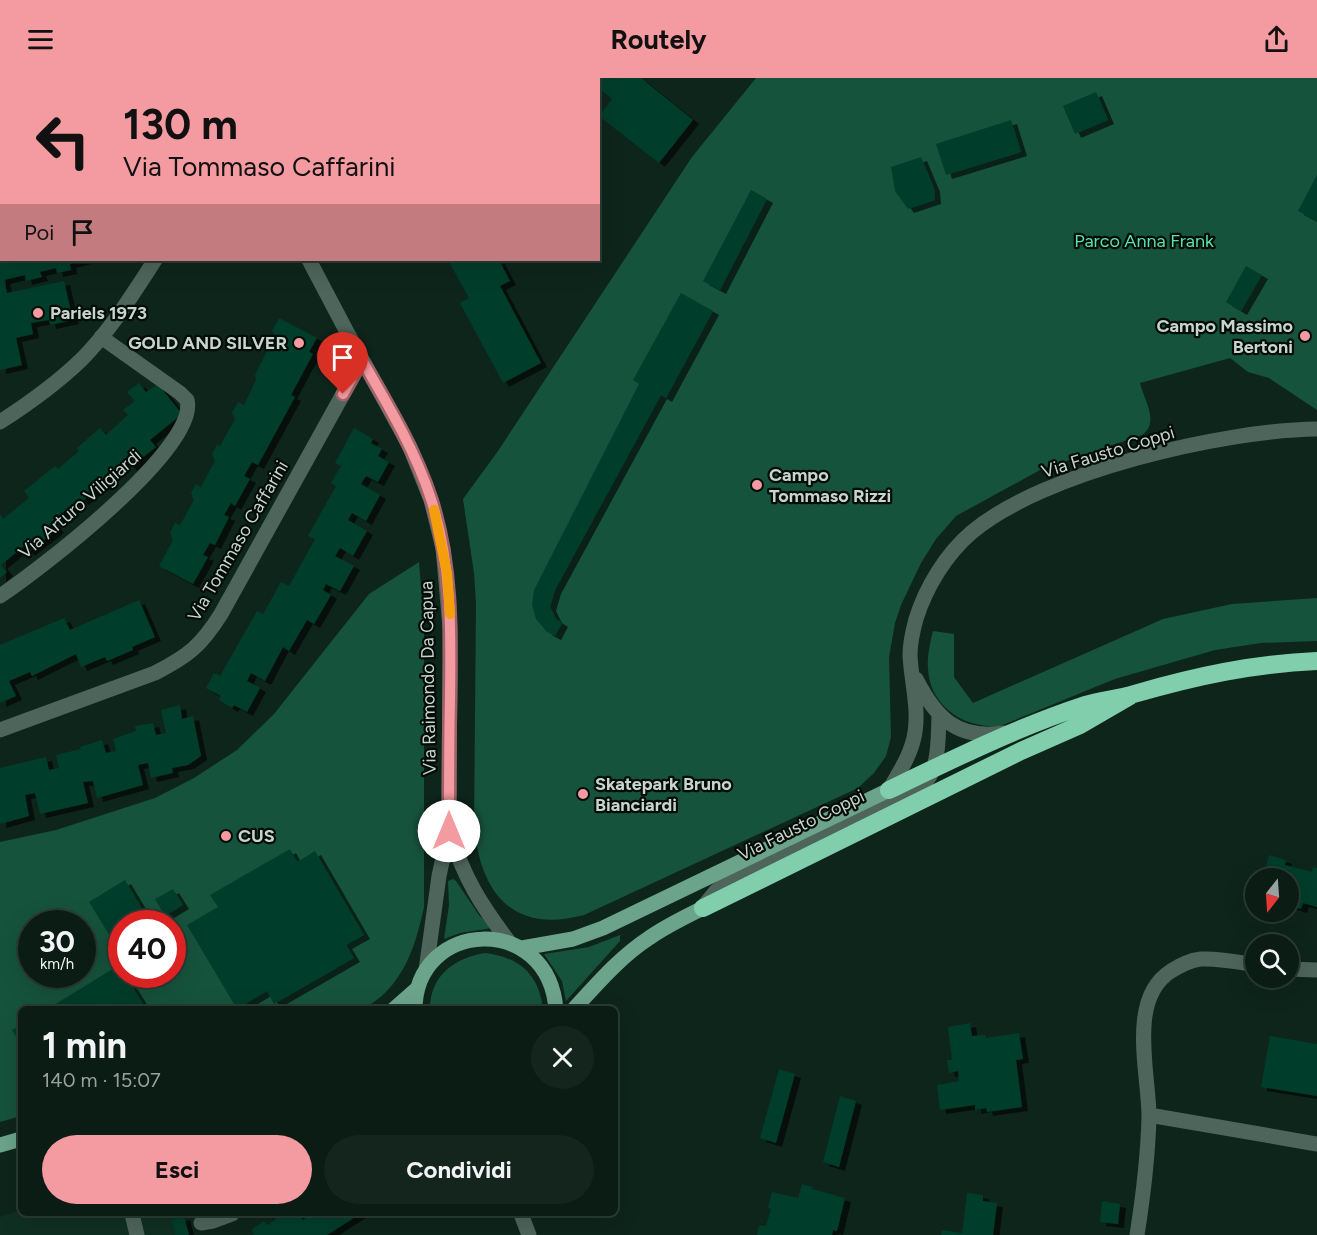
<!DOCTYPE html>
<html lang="it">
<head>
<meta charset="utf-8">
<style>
	:root { --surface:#0a1c14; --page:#13251d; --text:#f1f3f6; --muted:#99a1a0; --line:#2a3a34; --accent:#f49aa1 }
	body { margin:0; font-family:Figtree,sans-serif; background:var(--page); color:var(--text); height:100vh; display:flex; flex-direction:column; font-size:22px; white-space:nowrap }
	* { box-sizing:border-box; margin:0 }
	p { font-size:20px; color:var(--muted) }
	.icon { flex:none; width:33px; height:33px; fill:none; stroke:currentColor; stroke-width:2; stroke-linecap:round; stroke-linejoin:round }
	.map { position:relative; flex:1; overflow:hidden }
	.panel { position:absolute; left:18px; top:928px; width:600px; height:210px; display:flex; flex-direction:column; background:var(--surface); border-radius:9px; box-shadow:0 6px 24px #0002,0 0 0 2px var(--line) }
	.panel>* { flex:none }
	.top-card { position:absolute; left:0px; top:0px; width:600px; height:183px; box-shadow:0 6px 24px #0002,0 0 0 2px var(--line); background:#f49aa1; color:#111; overflow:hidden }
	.needle { width:39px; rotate:197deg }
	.buttons { position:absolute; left:1245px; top:790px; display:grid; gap:12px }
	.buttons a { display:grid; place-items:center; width:54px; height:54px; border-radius:50%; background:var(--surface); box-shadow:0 6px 24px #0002,0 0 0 2px var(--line); font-size:30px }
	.speed { position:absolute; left:18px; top:832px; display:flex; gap:12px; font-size:30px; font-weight:700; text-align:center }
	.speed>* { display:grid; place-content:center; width:78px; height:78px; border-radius:50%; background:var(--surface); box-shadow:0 6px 24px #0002,0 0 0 2px var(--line); line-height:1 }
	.speed small { font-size:15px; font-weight:400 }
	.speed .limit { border:9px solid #d22; background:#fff; color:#111 }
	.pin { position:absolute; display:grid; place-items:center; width:51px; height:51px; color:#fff; margin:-62px -26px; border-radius:50% 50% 50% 0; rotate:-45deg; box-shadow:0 0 6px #0007 }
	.pin .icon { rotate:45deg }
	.me { position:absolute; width:66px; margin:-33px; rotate:0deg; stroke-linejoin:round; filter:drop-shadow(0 0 4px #0008) }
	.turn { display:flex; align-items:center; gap:21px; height:126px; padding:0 24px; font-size:27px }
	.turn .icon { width:78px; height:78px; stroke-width:2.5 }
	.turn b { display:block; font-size:42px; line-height:51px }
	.then { display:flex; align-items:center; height:57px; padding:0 24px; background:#0003; gap:12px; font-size:22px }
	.round { display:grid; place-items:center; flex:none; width:63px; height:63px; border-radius:32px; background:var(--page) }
	.headline { display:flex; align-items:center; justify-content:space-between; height:102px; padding:0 24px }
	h1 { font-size:36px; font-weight:700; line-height:45px }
	.primary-button { display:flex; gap:12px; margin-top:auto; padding:12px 24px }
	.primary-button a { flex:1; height:69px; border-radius:36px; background:var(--accent); color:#111; font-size:24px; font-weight:700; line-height:69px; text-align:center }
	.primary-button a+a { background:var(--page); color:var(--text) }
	header { display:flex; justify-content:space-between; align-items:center; height:78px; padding:0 24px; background:var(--accent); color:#111; font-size:27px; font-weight:700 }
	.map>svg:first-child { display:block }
	.built { fill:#102f23 }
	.green { fill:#16533c; fill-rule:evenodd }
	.building { fill:#023d2a; filter:url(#shadow) }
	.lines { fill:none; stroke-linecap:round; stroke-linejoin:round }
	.minor { stroke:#4d655a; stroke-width:15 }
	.major { stroke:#6ca48b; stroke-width:15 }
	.highway { stroke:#80ceac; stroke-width:18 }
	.route-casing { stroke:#9f6469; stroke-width:15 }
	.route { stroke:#f49aa1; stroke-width:10 }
	.slow { stroke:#f59e0b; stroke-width:10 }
	.poi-dot { fill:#f49aa1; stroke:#040c08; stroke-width:2 }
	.labels { text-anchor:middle; stroke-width:4.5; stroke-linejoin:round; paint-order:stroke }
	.park-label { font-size:18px; fill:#5ae1ae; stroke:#040c08 }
	.poi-label { font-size:18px; font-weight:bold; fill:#c8d5cf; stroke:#040c08; text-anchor:start }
	.street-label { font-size:18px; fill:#c8d5cf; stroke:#040c08 }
</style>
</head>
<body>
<header><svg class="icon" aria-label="menu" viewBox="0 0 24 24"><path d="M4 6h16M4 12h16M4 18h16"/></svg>Routely<svg class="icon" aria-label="share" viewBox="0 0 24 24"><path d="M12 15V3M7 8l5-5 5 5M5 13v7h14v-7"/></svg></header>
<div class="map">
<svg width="1317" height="1157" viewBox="0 0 1317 1157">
	<defs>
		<filter id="shadow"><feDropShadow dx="6" dy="4" stdDeviation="0" flood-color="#0009"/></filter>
	</defs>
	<rect width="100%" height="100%" fill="#0e251b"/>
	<path class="built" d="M21 1132V1136H184V1138L171 1142 175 1157H0V1139Z"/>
	<path class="green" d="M756 0H1317V332L1269 300 1248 294 1230 280 1140 305C1144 322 1160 344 1142 357L1040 392 956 438 936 461 921 485 901 527 895 545 889 579 891 659 886 678 874 695 858 710 584 837C513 856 481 816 474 749L476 526 474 495 463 421 498 373 692 79Z
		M419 484 424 547V829C415 871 402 910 363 931L21 932V1038L0 1044V764L56 752 155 720 194 700 237 672 274 636 369 516ZM32 846H82V897H32ZM122 846H172V897H122Z
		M1317 520V563L1261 565 1215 572 1115 601 1000 648C965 651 930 629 928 591 927 579 930 565 933 553L954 556V599L973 625 1163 541 1232 526Z
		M453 801 456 803 479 837 492 850 460 855 444 861 449 827 448 803Z
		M620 857V863L566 923 562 903 544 876 589 869Z
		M485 875C519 879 539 896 543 931H430C430 898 454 880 485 875Z"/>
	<path class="building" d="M598 0H641L693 42 659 85 599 38 612 21 598 10Z
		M1096 14 1108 42 1075 56 1063 28Z
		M1011 42 1021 74 946 97 936 66Z
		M921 79 934 110 935 122 908 131 895 113 891 89Z
		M1317 97V143L1298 133Z
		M751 112 767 121 720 212 703 203Z
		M0 182H85L70 186 71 192 57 195 56 190 40 194 42 199 26 203 25 197 4 202 7 215 64 203 73 242 50 247 49 242 31 245 33 256 16 260 22 287 0 292Z
		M448 182H499L510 203 500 208 541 285 503 305 460 225 469 220Z
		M1246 188 1262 197 1241 233 1226 224Z
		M681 215 713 233 666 320 661 317 555 512 550 529 556 541 562 545 555 558 547 554 536 541 532 527 534 512 639 306 633 302Z
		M279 240 317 260 309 274 313 276 291 317 295 319 258 387 252 384 244 398 250 401 235 428 231 425 224 437 229 439 215 467 210 465 203 477 208 479 193 506 159 488 173 462 170 455 175 445 180 447 194 422 191 415 196 406 201 409 215 383 212 376 217 367 220 368 235 341 232 335 238 324 244 327 256 302 255 297 275 257 272 253Z
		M139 305 146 314 158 306 182 336 150 362 156 369 131 389 125 382 104 401 106 404 83 423 80 420 52 444 58 451 29 474 24 468 1 487 7 494 0 500V436L3 441 29 420 24 413 55 388 58 391 79 373 77 370 100 350 106 357 128 337 123 332 135 323 127 314Z
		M354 350 373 361 371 365 382 371 378 378 389 384 378 404 366 398 361 406 380 417 366 443 352 435 348 442 367 453 353 478 340 470 335 478 354 488 340 513 326 506 323 512 331 517 314 546 307 542 289 573 283 569 265 603 251 595 247 603 260 610 247 634 234 627 232 630 219 622 221 618 206 610 214 595 220 598 257 533 263 536 281 504 289 508 315 461 308 458 336 408 331 405 341 388 335 385Z
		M139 522 155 559 132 569 133 572 107 583 105 579 81 589 76 576 32 598 30 594 9 603 16 618 0 625V567L64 540 70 552Z
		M180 627 182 641 193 638 201 678 188 687 172 690 173 695 151 700 148 685 138 687 143 707 97 720 93 703 83 704 88 725 40 736 35 715 25 717 29 738 0 746V690L46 679 49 692 59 690 56 677 81 671 80 669 102 662 106 675 116 673 113 661 136 653 135 648 153 645 156 657 166 655 161 632Z
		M290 771 297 784 315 773 364 857 346 867 354 880 274 926 267 913 237 931 187 847 218 829 210 817Z
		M1269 777 1286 782 1285 787 1312 794 1313 789 1317 790V829L1303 825 1301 831 1288 827V801H1263Z
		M125 802 146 837 136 843 138 846H122V851L110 858 89 824Z
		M173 811 183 827 165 838 155 821Z
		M119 887 122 897H125L147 932H46Z
		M970 945 972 958 985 957 986 960 1019 955 1023 981 1016 982 1022 1029 987 1034 986 1030 975 1032V1027L940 1032 937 1007 959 1003 958 993 949 995 947 982H952L948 949Z
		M21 947V967L12 952Z
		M1270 958 1317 966V1018L1261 1009Z
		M779 991 795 996 776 1065 760 1060Z
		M840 1018 856 1023 839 1089 823 1084Z
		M802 1106 813 1109 812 1111 845 1120 837 1153 833 1152 832 1157H757L759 1147 766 1148 771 1131 768 1130 772 1114 798 1120Z
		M967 1115 983 1117V1123L997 1125 993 1157H941L942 1152 962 1155Z
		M1102 1123 1120 1126 1118 1146 1100 1144Z
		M284 1136H299L303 1142 310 1137 309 1136H360L327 1157H254L251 1152 264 1143 267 1147Z
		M184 1138 189 1157H175L171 1142Z"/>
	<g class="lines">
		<path class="minor" d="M125 2 132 0
			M269 2 270 0
			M309 182 348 256 409 367 431 422 443 470 450 550 449 752 439 798 426 892
			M0 344C28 326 57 305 81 282 110 253 133 216 155 182
			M0 518C39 492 200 369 187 322L180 315 101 259
			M916 601C936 640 957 662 1004 655
			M0 652 155 595C188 578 201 568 221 536L362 282
			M889 712C900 693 912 675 915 654 919 629 911 602 910 577 910 565 913 552 916 541 926 509 946 476 972 454 1043 394 1224 352 1317 351
			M450 755C464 800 481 827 509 864
			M703 829 716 813 725 806 920 710C940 694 938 662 939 638
			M1288 891 1317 892
			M1149 1037 1317 1066
			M132 1136 137 1157
			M521 1136 529 1157
			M201 1145 213 1143 232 1136
			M1137 1157C1143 1119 1148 1078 1149 1039 1149 995 1127 921 1171 893 1181 887 1190 882 1201 881 1219 880 1238 884 1256 887"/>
		<path class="major" d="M522 870 573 861 603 850 889 712
			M393 932 418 910
			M415 932C415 841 549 834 556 932
			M573 932C597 906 620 879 649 860 666 848 685 839 703 830
			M0 1067 21 1061"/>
		<path class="highway" d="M889 712C953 681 1018 649 1085 627 1101 622 1118 621 1134 616 1196 598 1252 586 1317 583
			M703 830 1021 673 1080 647 1130 618"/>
	</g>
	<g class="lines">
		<g class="route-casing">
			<path id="route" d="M343 316 362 282C388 327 415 372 431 421 452 486 451 553 450 620 449 664 449 708 449 753"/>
		</g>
		<use href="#route" class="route"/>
		<path class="slow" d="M434 432 447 495 450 536"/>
	</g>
	<g class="poi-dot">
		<circle cx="38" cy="235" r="6"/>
		<circle cx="1305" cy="258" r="6"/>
		<circle cx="299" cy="265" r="6"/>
		<circle cx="757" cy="407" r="6"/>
		<circle cx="583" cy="716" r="6"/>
		<circle cx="226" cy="758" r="6"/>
	</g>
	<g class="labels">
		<g class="park-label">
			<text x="1144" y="169">Parco Anna Frank</text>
		</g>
		<g class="poi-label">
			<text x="50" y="241">Pariels 1973</text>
			<text x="1293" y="254" text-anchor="end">Campo Massimo<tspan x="1293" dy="21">Bertoni</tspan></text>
			<text x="287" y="271" text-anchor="end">GOLD AND SILVER</text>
			<text x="769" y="403">Campo<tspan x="769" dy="21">Tommaso Rizzi</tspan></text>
			<text x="595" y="712">Skatepark Bruno<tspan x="595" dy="21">Bianciardi</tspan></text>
			<text x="238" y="764">CUS</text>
		</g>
		<g class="street-label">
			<text transform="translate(1108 374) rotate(-17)" y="6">Via Fausto Coppi</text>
			<text transform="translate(80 426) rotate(-41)" y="6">Via Arturo Viligiardi</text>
			<text transform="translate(238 463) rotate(-60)" y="6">Via Tommaso Caffarini</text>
			<text transform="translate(428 600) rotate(-91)" y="6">Via Raimondo Da Capua</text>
			<text transform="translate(801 747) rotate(-26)" y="6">Via Fausto Coppi</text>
		</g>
	</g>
</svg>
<div class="buttons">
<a><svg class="needle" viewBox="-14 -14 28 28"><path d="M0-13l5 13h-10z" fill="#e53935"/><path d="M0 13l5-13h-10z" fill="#99a1a0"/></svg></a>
<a><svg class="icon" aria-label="search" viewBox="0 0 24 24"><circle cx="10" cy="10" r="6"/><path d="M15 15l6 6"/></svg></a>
</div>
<div class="speed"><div>30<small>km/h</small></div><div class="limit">40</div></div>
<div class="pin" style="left:343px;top:316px;background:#d93025"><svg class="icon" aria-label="arrive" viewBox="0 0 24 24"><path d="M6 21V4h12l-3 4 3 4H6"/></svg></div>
<svg class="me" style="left:449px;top:753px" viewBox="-20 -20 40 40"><circle r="19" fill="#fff"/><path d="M0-13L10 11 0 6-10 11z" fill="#f49aa1"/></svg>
<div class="top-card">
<div class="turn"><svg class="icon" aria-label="left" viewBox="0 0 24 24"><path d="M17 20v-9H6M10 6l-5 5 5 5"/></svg><div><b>130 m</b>Via Tommaso Caffarini</div></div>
<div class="then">Poi<svg class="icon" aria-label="arrive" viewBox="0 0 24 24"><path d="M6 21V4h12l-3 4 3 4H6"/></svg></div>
</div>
<section class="panel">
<div class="headline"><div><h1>1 min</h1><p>140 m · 15:07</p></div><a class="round"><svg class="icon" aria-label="close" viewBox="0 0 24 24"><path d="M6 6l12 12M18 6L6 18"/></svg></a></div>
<div class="primary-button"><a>Esci</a><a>Condividi</a></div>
</section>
</div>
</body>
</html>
